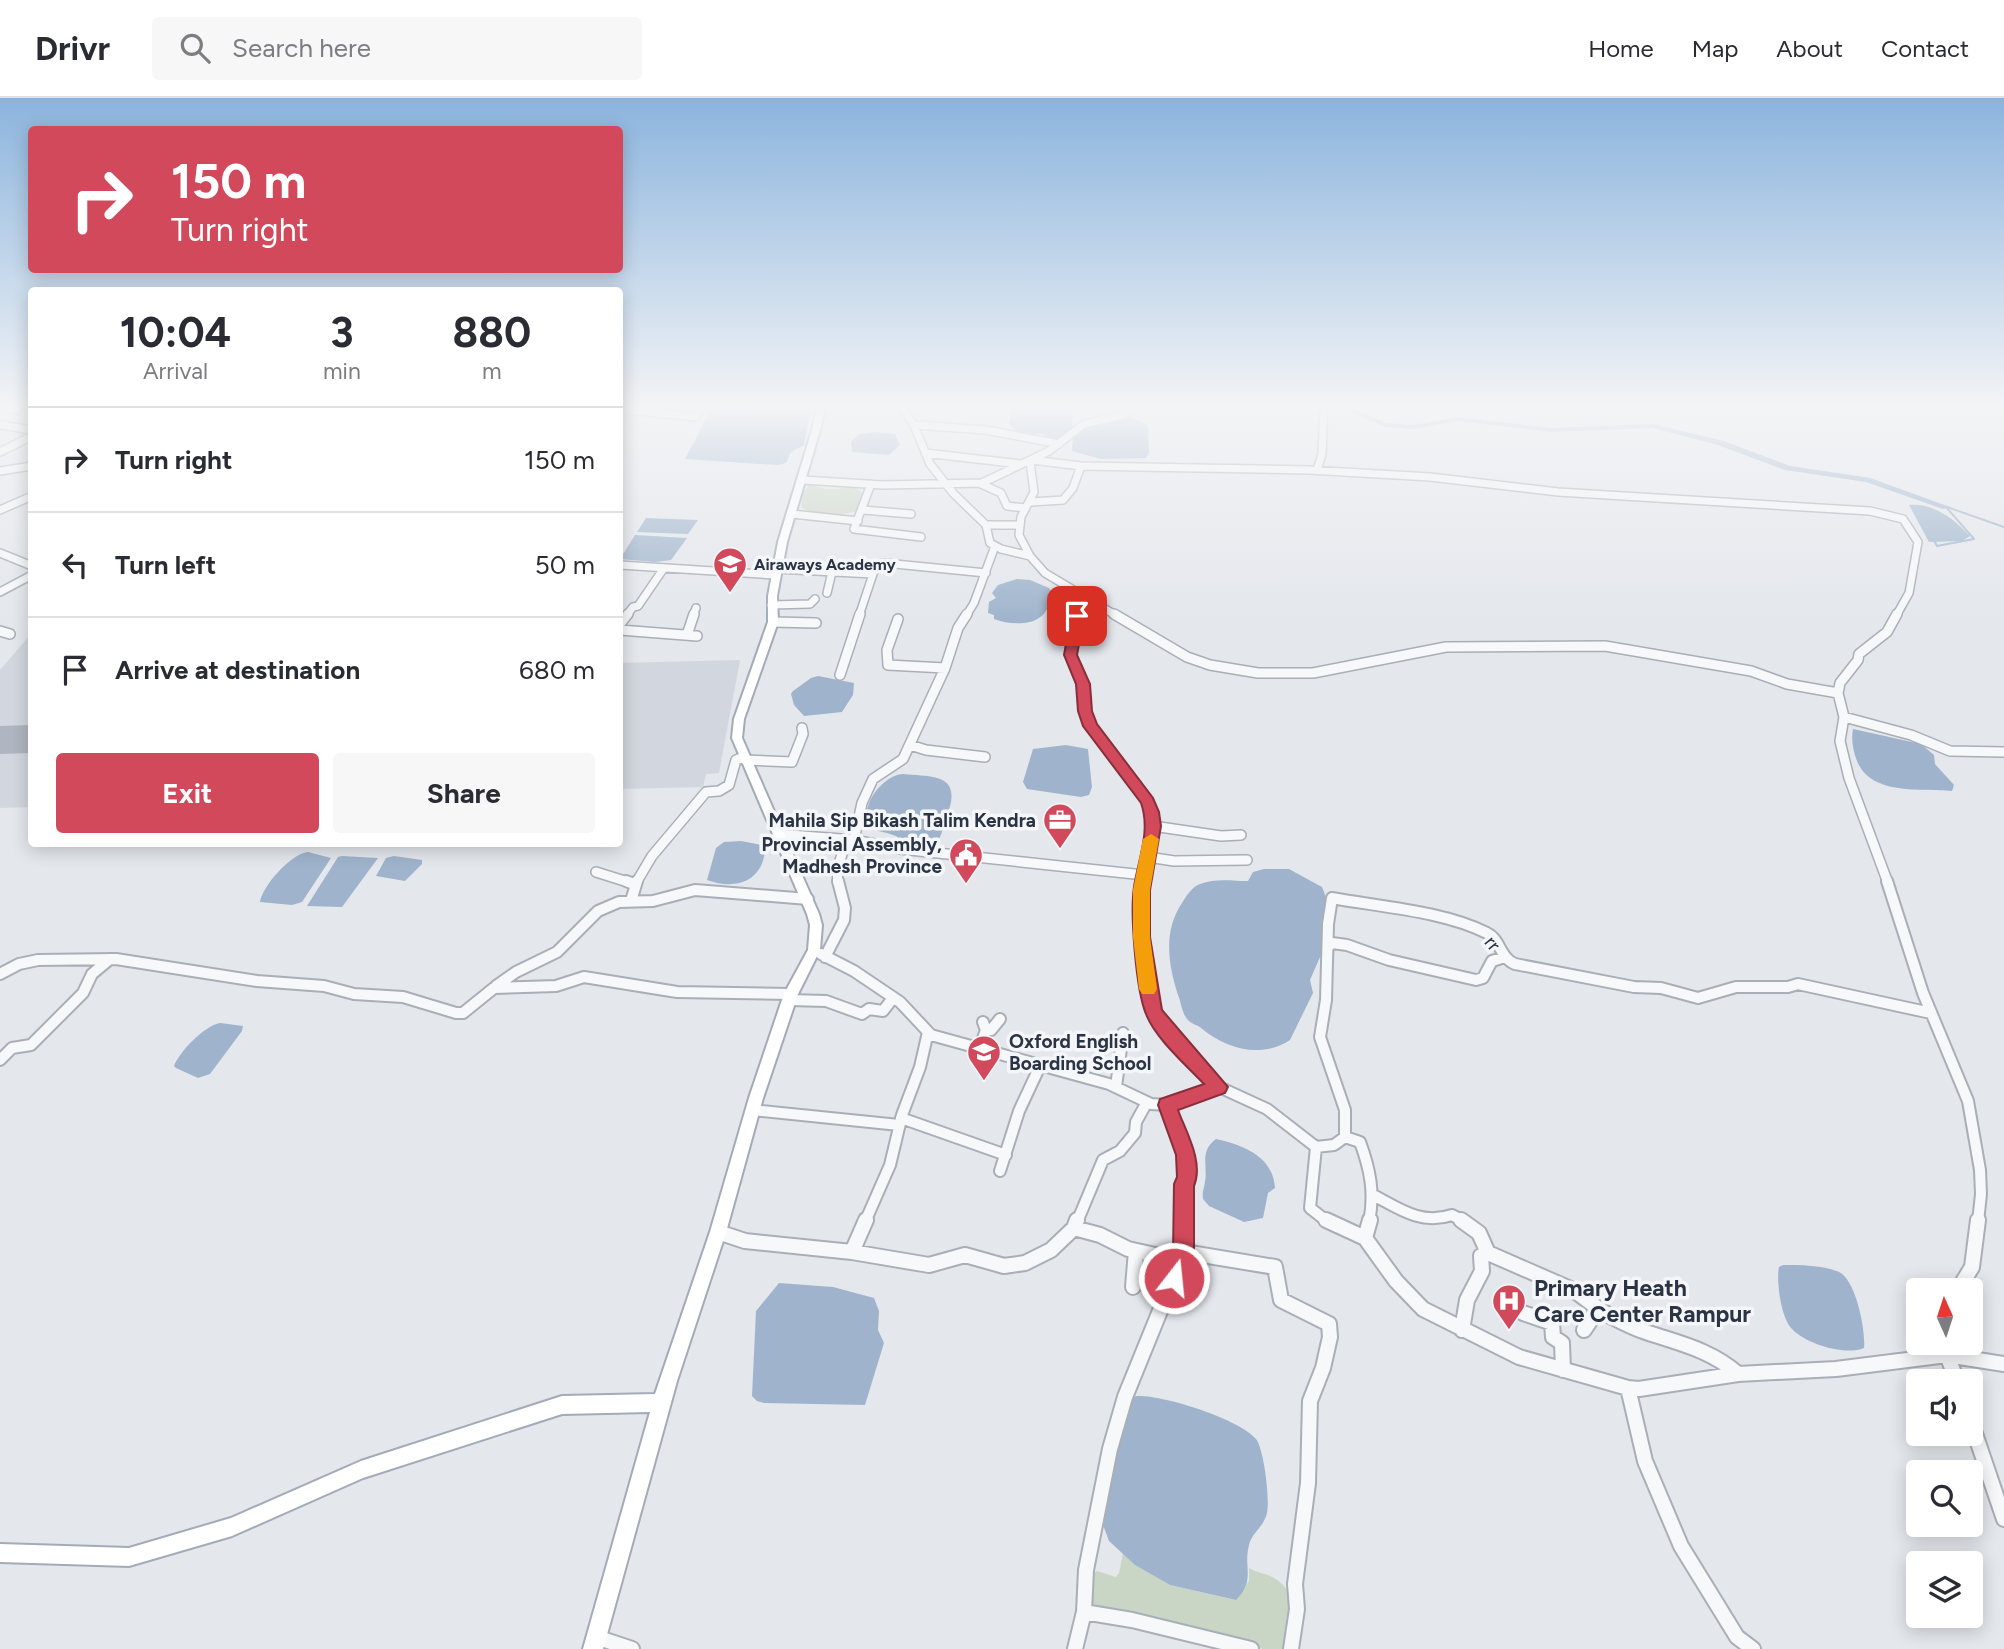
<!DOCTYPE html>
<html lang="en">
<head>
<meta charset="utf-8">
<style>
	:root { --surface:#fff; --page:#f7f7f7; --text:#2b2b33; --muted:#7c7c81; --line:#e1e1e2; --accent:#d1495b }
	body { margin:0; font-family:Figtree,sans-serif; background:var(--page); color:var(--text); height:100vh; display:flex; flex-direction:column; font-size:26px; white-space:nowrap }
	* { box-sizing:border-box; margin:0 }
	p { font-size:23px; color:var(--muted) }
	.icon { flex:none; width:38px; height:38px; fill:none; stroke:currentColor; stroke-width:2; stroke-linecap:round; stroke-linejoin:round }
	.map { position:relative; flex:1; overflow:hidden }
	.details { position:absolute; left:28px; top:189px; width:595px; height:560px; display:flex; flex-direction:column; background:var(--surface); border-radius:7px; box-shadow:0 4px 18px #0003 }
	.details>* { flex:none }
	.banner { position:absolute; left:28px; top:28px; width:595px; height:147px; border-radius:7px; box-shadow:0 4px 18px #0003; background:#d1495b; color:#fff; overflow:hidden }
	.needle { width:46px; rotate:357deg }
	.fabs { position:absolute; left:1906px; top:1180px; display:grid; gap:14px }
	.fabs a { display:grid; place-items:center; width:77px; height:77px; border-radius:7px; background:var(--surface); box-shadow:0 4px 18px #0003; font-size:35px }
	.pin { position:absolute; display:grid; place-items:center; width:60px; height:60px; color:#fff; margin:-30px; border-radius:14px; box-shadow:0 4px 10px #0006 }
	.me { position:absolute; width:77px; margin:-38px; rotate:16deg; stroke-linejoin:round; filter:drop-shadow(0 0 5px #0008) }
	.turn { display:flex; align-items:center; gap:24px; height:147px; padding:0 28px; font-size:32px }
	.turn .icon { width:91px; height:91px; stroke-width:2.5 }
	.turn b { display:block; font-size:49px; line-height:60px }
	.eta { display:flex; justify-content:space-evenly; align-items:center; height:119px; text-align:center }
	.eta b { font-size:42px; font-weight:700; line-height:49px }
	.action { display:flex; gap:14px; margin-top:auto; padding:14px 28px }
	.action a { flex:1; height:80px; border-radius:7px; background:var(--accent); color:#fff; font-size:28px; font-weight:700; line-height:80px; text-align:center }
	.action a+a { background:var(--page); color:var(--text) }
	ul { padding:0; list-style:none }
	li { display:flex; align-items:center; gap:21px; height:105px; padding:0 28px; border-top:2px solid var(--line) }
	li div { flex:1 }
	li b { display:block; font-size:26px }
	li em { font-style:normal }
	header { display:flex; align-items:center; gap:42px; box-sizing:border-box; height:98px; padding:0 35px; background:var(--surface); border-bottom:2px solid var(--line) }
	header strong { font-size:33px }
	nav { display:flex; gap:38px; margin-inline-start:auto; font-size:24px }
	.search { width:490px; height:63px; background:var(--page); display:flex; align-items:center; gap:18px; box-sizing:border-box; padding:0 24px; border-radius:7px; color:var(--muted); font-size:26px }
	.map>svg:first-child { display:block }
	.built { fill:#d2d6de }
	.green { fill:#c9d6c5 }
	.water { fill:#9fb4cc }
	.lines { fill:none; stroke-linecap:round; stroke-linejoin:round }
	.stream { stroke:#9fb4cc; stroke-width:2 }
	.river { fill:#9fb4cc; fill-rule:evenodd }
	.runway { fill:#b0b6c1; fill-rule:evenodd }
	.minor-far3-casing { stroke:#a9aeb7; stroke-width:10 }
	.minor-far2-casing { stroke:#a9aeb7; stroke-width:12 }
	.minor-far1-casing { stroke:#a9aeb7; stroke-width:14 }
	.minor-casing { stroke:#a9aeb7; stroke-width:18 }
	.major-casing { stroke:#a3abb8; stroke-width:4 }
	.minor-far3 { stroke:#f7f8fa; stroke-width:7 }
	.minor-far2 { stroke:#f7f8fa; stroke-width:9 }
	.minor-far1 { stroke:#f7f8fa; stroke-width:10 }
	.minor { stroke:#f7f8fa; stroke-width:14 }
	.major { fill:#fff; fill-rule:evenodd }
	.route { fill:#d1495b; stroke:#882f3b; stroke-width:2 }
	.slow { fill:#f59e0b }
	.labels { text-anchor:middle; stroke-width:7; stroke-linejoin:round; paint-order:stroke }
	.far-poi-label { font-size:16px; font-weight:bold; fill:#2b3445; stroke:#f4f6f9; text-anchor:start }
	.poi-label { font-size:19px; font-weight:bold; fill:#2b3445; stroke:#f4f6f9; text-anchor:end }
	.street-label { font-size:19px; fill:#2b3445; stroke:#f4f6f9 }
	.near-poi-label { font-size:23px; font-weight:bold; fill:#2b3445; stroke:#f4f6f9; text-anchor:start }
</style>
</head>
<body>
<header>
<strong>Drivr</strong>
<div class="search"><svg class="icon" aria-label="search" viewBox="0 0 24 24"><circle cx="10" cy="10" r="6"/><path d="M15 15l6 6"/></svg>Search here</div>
<nav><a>Home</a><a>Map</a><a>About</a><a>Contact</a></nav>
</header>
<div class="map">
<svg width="2004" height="1551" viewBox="0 0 2004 1551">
	<rect width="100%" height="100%" fill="#e4e7ec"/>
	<path class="built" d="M31 536V709L0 710V572Z
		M740 562 719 675 706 676 703 689 620 691V565Z"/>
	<path class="green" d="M810 386C824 394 839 390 854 389L864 396 858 413C835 418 820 421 801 409L803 394Z
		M1123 1455 1135 1467 1170 1487 1235 1502 1249 1483V1470C1257 1475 1265 1475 1274 1480 1301 1495 1291 1526 1287 1551H1263L1232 1541 1089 1509 1092 1476 1097 1473 1116 1479 1119 1475Z"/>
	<path class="water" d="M714 306H812L804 347 791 354 786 365 777 367 685 361Z
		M1015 307 1071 311 1073 331 1053 343 1047 342 1043 336 1019 335 1009 326 1011 309Z
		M1130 318 1148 328 1149 355 1146 360 1101 361 1072 353 1073 340C1089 325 1109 322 1130 318Z
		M875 334 895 336 900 347 889 357 852 354 851 344 859 336Z
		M1909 407C1934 405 1954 421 1970 438L1962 443 1929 444Z
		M646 420 698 422 688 436 637 434Z
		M635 437 687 440 671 462 655 464 620 461Z
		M1017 481 1030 482 1049 490 1059 506 1049 505C1044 529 1013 528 994 521V517L988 515 989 504 996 500 992 495 998 487Z
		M818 578 854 585 853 597 842 614 804 618 794 607 791 596 793 593 811 580Z
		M1853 631 1921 646 1934 657 1935 666 1954 687 1952 693C1921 690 1871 698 1857 663 1853 653 1851 642 1853 631Z
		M1066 647 1088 651 1092 689 1089 697 1081 699 1027 691 1023 684 1033 651Z
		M903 676C932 679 962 675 948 715 944 725 942 739 936 746 925 747 912 748 902 743 894 739 902 740 893 737 883 733 875 735 869 725 859 707 885 676 903 676Z
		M741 743 762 747 765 750C764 783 736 793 707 782L716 750 724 744Z
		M308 754 331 760 302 804 292 807 260 804C262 789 290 756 308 754Z
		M342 758 378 760 342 809 307 808 338 759Z
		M394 758 422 762V766L405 783 376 778 386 760Z
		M1264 771H1289L1322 789 1326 799 1322 834 1324 850 1310 882 1313 895 1290 942C1261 961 1226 951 1201 930 1198 927 1191 926 1188 922 1182 916 1181 904 1178 897 1168 866 1163 833 1182 805 1187 797 1192 789 1200 786 1215 780 1233 783 1248 783L1253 774Z
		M220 925 243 928 242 933 210 976 198 980 176 970 174 968C180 953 204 928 220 925Z
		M1216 1041C1243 1047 1273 1058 1275 1090L1268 1095 1263 1120 1244 1124 1209 1108 1203 1101C1202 1094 1204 1090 1205 1084 1208 1066 1199 1054 1216 1041Z
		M1783 1167C1799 1167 1824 1167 1839 1174 1856 1182 1866 1233 1864 1250 1845 1258 1806 1246 1792 1231 1781 1220 1776 1183 1779 1169Z
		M779 1185 833 1189 874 1200 879 1213 878 1232 884 1245 865 1307 764 1305 757 1303 752 1298 756 1213Z
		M1136 1298C1161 1296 1240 1321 1256 1341 1264 1351 1270 1402 1267 1415 1264 1429 1252 1434 1249 1447 1243 1471 1256 1481 1236 1502L1170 1487 1135 1467 1109 1443 1100 1419 1129 1302Z"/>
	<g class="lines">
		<path class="stream" d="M1947 409 2004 429
			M1935 444 1937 448 1974 441 1946 409"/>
		<path class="river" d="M1334 306H1343L1386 325 1413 327 1458 319 1551 330 1653 326 1724 343 1790 368 1870 380 1950 409 1943 411 1866 384 1785 372 1718 347 1653 330 1551 334 1458 323 1413 331 1385 329Z"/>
		<path class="runway" d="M32 627V655L0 656V628Z"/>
		<g class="minor-far3-casing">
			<path id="minor-far3" d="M899 306 913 325 930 366 953 395 986 427 990 445 1001 451 1030 458 1045 475 1117 518
				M0 308 18 312
				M620 311 695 319 704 306
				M0 327 32 332
				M916 327 986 332 1059 346
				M0 354 32 338
				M925 355 1021 366
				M1032 362 1081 368 1309 372 1430 379 1558 394 1870 413 1903 421 1918 444 1909 495 1896 518
				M1030 364 1034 394 1021 419 1019 437 1030 458
				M1317 372 1322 356 1324 306
				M0 373 32 368
				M802 382 883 387 982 385 1049 353 1084 326 1123 317 1127 313V306
				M871 386 854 431 921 439
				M981 386 1001 395 1007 408 1026 410
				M1031 404 1063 402 1073 390 1081 368
				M0 412 32 398
				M863 412 911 416
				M792 416 858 423
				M986 427H1019
				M0 455 32 468
				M620 467 775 477
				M776 471 873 476 878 466 885 465 986 475
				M0 494 32 477
				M827 495 832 474
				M771 507 810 506 815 501
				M626 518 633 509 638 508 664 470
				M693 518 696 510
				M859 518 873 476
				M966 518 974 505 995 448
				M1077 518 1087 500"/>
		</g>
		<g class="minor-far2-casing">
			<path id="minor-far2" d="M1078 516 1070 557 1083 586 1085 613 1090 628 1148 704 1153 728 1143 785
				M1114 516 1187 559 1210 567 1258 575H1313L1446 549 1605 548 1751 573 1787 586 1838 595
				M898 521 887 552 888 567 945 570
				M773 524 816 525
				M620 526 628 516
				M620 532 697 538
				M0 533 10 536
				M687 537 694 516
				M840 577 860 516
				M1844 619 1911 637 1950 653 2004 654
				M910 647 926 652 985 659
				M745 662 792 664 803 636 802 630
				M1153 728 1221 738 1241 737
				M777 736 854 742 900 751 1144 777
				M1148 759 1174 763 1247 762
				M596 774 631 785
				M636 785 652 758 706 694 719 693 729 687 736 662 744 659
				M838 785 837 772 843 753 854 742 862 705 873 681 903 661 945 570 958 530 967 516
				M1888 785 1849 680 1840 643 1844 619 1838 595 1840 585 1858 562 1859 556 1887 534 1897 516"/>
		</g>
		<g class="minor-far1-casing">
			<path id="minor-far1" d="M626 783 634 786
				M1143 783 1141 839 1154 915 1173 940 1219 989 1267 1011 1316 1049 1310 1110 1328 1124
				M1887 783 1923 895 1968 1003 1980 1072 1981 1096 1978 1124
				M631 803 637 783
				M1329 848 1332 845 1347 847 1389 862 1476 882 1483 880 1492 863 1505 859
				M821 856 854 873 900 904 931 937 1109 986 1151 1006 1167 1007 1219 989
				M825 859 844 822 845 810 838 783
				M0 876 19 866 38 862 116 861 257 883 324 888 354 896 403 899 456 915H463L494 890 556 888 584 879 677 894 791 896
				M496 888 516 874 557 854 598 813 619 804 653 803 695 792 808 801
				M789 902 826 903 862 916 869 911 883 913 893 900
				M986 932H991L1000 921
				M980 949 986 932 983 924
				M0 962 12 950 31 947 83 895 92 876 110 861
				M1116 989 1123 935
				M1167 1007 1185 1057 1184 1124
				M752 1012 899 1027
				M901 1020 1006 1057
				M1345 1039 1360 1044C1370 1071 1375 1095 1369 1124
				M1316 1049 1334 1047 1345 1039V1012L1320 939 1326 902 1328 826 1332 800C1381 809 1443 813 1487 835 1500 841 1500 860 1515 866L1634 889 1661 890 1698 900 1736 889H1788L1798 886 1931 915
				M1000 1073 1019 1013 1040 968
				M1375 1098C1401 1112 1422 1127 1452 1117L1465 1124
				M865 1124 890 1067 902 1017 920 969 928 934
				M1077 1124 1103 1062 1120 1053 1135 1035 1136 1024 1147 1004"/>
		</g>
		<g class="minor-casing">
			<path id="minor" d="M1326 1122 1365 1140 1396 1183 1423 1211 1519 1259 1628 1290 1639 1291 1738 1276 1836 1271 1947 1257 2004 1266
				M1461 1122 1479 1135 1488 1155 1575 1193 1603 1214 1594 1217 1584 1232
				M1074 1130 1077 1122
				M718 1134 745 1143 852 1154 929 1167 965 1157 1004 1168 1025 1165 1051 1152 1074 1130 1100 1137 1128 1151 1182 1163
				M1365 1140 1370 1122
				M852 1154 866 1122
				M1184 1154 1275 1169 1281 1202 1329 1226 1330 1239 1323 1270 1310 1303 1308 1385 1295 1486 1297 1511 1291 1551
				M1133 1189 1136 1153
				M1958 1192 1972 1169 1978 1122
				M1603 1214C1616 1221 1629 1228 1643 1233 1677 1245 1710 1251 1738 1276
				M1523 1215 1552 1225 1553 1239 1562 1245 1563 1272
				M1462 1232 1467 1202 1482 1173 1481 1158 1488 1155
				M1952 1244 1947 1257 1957 1283
				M1628 1290 1645 1363 1681 1448 1737 1539 1753 1551
				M1970 1321 2004 1421
				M1084 1514 1132 1522 1251 1551
				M596 1539 632 1551
				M1075 1551 1084 1514 1086 1472 1110 1351 1125 1299 1184 1154V1122"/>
		</g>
		<g class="major-casing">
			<path id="major" d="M818 306H826L820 332 787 444 777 498 778 524 744 621 742 640 819 816 822 827 820 852 798 896 763 1000 726 1134 677 1283 603 1551H583L650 1314 562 1316 363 1380 232 1438 129 1468 0 1464V1446L129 1450 231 1420 361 1363 562 1298 655 1296 710 1134 749 1000 784 896 808 852 810 827 807 816 732 640 734 621 768 524V498L778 444 812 332Z"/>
		</g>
		<use href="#minor-far3" class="minor-far3"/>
		<use href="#minor-far2" class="minor-far2"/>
		<use href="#minor-far1" class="minor-far1"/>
		<use href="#minor" class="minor"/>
		<use href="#major" class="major"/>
	</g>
	<linearGradient id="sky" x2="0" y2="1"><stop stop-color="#8bb4dd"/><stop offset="0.59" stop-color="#f3f4f6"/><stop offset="1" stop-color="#f3f4f6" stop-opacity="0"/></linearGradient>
	<rect width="2004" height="523" fill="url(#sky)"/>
	<path class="route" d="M1077 514 1084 518 1077 557 1090 586 1092 613 1097 626 1153 700 1159 714 1161 728 1150 792V839L1162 912 1228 989 1225 995 1178 1012C1186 1034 1204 1064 1194 1088V1154L1182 1187 1174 1190 1167 1187 1164 1180 1173 1154 1174 1086 1177 1079 1176 1057 1158 1007 1160 1001 1204 986C1186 967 1155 940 1146 916 1136 892 1130 816 1134 789 1138 762 1151 733 1141 705L1083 628 1078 613 1076 586 1064 557 1071 518Z"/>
	<path class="slow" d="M1151 736 1159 741 1150 792V839L1157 891 1154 896H1142L1139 891 1133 839V792L1143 741Z"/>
	<defs>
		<g id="school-pin" transform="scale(1.75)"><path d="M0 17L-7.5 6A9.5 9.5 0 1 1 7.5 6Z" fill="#d1495b" stroke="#f4f6f9"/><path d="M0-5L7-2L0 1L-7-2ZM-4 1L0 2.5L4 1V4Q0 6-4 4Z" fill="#fff"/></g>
		<g id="office-pin" transform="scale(1.75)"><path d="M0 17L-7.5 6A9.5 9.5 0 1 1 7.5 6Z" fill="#d1495b" stroke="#f4f6f9"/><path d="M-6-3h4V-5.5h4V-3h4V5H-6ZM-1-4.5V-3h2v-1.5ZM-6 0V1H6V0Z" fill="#fff"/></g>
		<g id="civic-pin" transform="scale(1.75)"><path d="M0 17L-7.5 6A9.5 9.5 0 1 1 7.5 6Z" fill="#d1495b" stroke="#f4f6f9"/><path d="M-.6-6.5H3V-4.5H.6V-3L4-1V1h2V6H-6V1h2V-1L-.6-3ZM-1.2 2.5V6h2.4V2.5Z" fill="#fff"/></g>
		<g id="hospital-pin" transform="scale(1.75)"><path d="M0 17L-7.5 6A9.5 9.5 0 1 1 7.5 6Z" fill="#d1495b" stroke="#f4f6f9"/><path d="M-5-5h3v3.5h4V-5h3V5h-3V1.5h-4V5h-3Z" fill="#fff"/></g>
	</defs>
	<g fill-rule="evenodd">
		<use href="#school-pin" x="730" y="466"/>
		<use href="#office-pin" x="1060" y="722"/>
		<use href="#civic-pin" x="966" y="757"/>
		<use href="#school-pin" x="984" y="954"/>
		<use href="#hospital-pin" x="1509" y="1203"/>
	</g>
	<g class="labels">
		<g class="far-poi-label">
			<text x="754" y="472">Airaways Academy</text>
		</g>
		<g class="poi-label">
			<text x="1036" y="729">Mahila Sip Bikash Talim Kendra</text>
			<text x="942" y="753">Provincial Assembly,<tspan x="942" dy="22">Madhesh Province</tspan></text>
			<text x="1009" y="950" text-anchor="start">Oxford English<tspan x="1009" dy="22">Boarding School</tspan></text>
		</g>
		<g class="street-label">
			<text transform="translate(1493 845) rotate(51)" y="7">rr</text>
		</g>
		<g class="near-poi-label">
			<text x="1534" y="1198">Primary Heath<tspan x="1534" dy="26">Care Center Rampur</tspan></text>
		</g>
	</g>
</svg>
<div class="fabs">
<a><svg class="needle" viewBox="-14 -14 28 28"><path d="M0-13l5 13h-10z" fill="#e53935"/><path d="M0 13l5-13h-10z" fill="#7c7c81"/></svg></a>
<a><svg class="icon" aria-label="sound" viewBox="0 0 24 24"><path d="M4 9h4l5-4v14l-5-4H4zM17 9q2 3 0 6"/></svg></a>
<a><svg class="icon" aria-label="search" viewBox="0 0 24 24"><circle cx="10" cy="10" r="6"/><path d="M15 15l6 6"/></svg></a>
<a><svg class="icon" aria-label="layers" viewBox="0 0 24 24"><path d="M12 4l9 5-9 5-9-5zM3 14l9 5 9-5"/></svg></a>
</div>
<div class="pin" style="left:1077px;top:518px;background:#d93025"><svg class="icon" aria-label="arrive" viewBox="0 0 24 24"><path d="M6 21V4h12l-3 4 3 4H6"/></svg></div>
<svg class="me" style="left:1174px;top:1180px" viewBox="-20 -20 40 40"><circle r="17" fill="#d1495b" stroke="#fff" stroke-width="3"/><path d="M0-11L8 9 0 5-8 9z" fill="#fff"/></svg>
<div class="banner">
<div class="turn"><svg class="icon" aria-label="right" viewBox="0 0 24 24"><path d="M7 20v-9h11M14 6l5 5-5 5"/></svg><div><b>150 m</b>Turn right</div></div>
</div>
<section class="details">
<div class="eta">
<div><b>10:04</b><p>Arrival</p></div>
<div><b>3</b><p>min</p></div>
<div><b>880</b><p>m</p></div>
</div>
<ul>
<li><svg class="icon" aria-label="right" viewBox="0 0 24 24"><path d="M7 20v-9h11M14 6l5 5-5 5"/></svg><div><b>Turn right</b></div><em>150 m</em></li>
<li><svg class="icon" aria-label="left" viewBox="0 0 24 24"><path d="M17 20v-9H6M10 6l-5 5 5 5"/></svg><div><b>Turn left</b></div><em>50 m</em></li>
<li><svg class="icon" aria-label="arrive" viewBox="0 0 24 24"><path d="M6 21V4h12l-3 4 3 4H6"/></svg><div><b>Arrive at destination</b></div><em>680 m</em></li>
</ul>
<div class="action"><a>Exit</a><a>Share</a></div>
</section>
</div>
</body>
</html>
